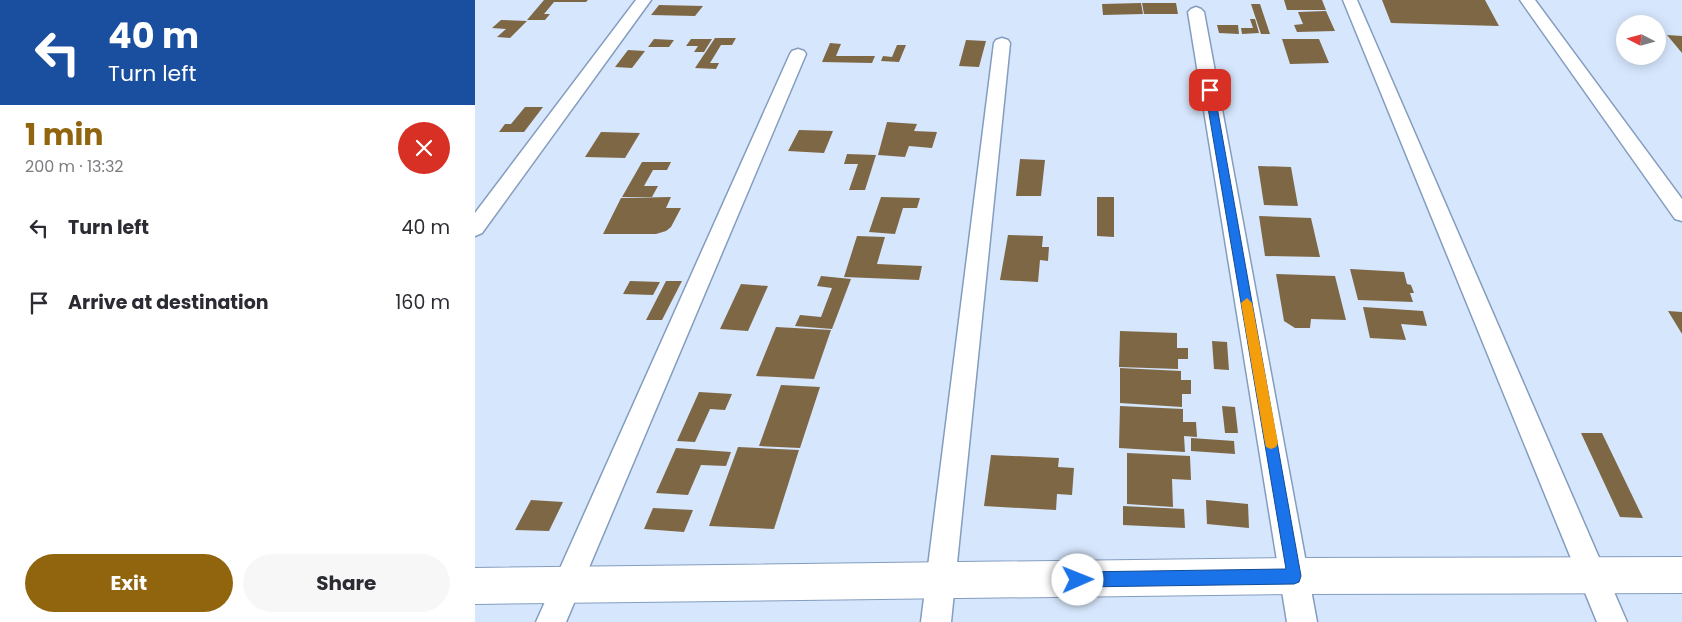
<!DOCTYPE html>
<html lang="en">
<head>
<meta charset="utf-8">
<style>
	:root { --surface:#fff; --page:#f7f7f7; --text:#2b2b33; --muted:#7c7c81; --accent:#91640e }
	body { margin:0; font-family:Poppins,sans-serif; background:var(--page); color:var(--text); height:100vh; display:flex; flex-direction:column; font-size:19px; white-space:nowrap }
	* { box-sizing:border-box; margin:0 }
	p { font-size:16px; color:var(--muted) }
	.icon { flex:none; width:28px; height:28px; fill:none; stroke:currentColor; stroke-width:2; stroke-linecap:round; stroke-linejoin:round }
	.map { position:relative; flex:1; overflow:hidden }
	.details { display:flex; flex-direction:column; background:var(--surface); width:475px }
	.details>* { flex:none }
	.top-card { background:#1a4fa0; color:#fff; overflow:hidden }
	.needle { width:32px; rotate:276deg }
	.buttons { position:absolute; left:1141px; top:15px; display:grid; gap:10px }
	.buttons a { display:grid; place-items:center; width:50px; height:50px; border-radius:50%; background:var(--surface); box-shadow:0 2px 12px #0003; font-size:25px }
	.pin { position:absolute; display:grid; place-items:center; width:42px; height:42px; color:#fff; margin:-21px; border-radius:10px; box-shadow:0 2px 8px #0006 }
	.me { position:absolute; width:55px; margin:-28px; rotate:89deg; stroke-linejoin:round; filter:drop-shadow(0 0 4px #0008) }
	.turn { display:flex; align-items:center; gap:18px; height:105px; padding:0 25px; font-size:22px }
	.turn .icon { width:65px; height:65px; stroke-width:2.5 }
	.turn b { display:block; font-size:35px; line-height:42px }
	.round { display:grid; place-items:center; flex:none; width:52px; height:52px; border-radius:26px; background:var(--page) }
	.head { display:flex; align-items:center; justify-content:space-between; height:85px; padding:0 25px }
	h1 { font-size:30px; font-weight:700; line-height:38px; color:var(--accent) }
	.cta { display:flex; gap:10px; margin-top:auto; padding:10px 25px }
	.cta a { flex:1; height:58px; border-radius:30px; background:var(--accent); color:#fff; font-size:20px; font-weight:700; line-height:58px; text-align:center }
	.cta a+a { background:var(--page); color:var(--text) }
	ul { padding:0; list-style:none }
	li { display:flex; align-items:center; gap:15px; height:75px; padding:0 25px }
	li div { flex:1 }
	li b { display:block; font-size:19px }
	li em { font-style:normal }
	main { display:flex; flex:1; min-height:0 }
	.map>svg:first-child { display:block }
	.building { fill:#7e6745 }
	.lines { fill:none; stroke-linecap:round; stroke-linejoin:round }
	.minor-casing { stroke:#849dbf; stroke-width:3 }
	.secondary-casing { stroke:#849dbf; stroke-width:2 }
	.minor { fill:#fff; fill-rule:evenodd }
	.secondary { fill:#fff; fill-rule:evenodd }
	.route { fill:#1a73e8; stroke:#114b97 }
	.slow { fill:#f59e0b }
</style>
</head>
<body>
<main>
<section class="details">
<div class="top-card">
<div class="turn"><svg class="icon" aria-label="left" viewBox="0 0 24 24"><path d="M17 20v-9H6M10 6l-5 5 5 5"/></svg><div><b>40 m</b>Turn left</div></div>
</div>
<div class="head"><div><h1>1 min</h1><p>200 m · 13:32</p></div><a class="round" style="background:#d93025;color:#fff"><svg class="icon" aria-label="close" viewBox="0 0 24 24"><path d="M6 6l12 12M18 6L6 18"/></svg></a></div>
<ul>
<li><svg class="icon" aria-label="left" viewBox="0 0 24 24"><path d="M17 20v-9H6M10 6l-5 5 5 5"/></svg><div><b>Turn left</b></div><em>40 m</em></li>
<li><svg class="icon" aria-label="arrive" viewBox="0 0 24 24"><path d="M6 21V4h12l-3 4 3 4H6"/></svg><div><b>Arrive at destination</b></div><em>160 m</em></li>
</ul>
<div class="cta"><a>Exit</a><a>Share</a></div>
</section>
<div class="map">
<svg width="1207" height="622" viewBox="0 0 1207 622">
	<rect width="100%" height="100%" fill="#d6e6fc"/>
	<path class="building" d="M69 0H113L111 2H79L69 14H75L70 20H52Z
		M809 0H847L851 10H812Z
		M907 0H1010L1024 26 916 23Z
		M666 3 668 14 628 15 627 4Z
		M667 3H701L703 14H669Z
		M776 4H785L795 34H786Z
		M184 5 228 6 220 16 176 15Z
		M851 11 860 31 822 32 819 25 828 24 823 12Z
		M775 19H780L784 33 767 34 766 28H778Z
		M26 20 52 21 35 38 22 37 31 29 17 28Z
		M742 25H763L764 34 744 33Z
		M1192 35 1207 36V53Z
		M240 38H261L257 45H246L235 63H244L241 69 220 68Z
		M179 39 199 40 194 47H173Z
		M216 39H237L229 52H219L223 46H211Z
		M807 39H844L854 63 815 64Z
		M491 40 511 41 504 67 484 66Z
		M355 43 366 44 361 56H400L397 63 347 62Z
		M422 45H431L424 62 406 61 408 56 417 57Z
		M153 50 170 51 157 68 140 67Z
		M50 107H68L49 132H24L30 124H36Z
		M412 122 442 124 439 131 462 132 457 148 434 146 430 157 403 155Z
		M324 130 358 131 349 153 313 151Z
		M126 132 165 133 150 158 110 157Z
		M372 154 401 155 390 190H374L383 164H369Z
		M545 159 570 160 566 196H541Z
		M167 162H196L192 170H178L169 186H183L177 197H147Z
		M783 166 816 167 823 206 789 205Z
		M196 197 191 208H206L196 227 191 231 181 234H128L146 198Z
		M406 197 445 198 442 208H428L420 234 394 232Z
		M622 197H639V237L622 236Z
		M784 216 836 218 845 257 790 256Z
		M533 235 568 236 567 247H574L573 261 565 260 563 282 525 280Z
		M382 236 410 237 402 264 447 266 444 280 369 277Z
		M875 269 929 272 932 284 936 285 939 293H935L938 302 883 300Z
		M801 274 860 276 871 320 836 319 835 328H820L809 321Z
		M346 276 376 279 357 329 320 326 325 315 346 317 357 288 342 286Z
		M155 281 185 282 178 295 148 294Z
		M191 281H207L187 320H171Z
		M266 284 293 286 273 331 245 329Z
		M888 307 948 311 952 326 926 324 931 340 895 338Z
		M1193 311 1207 312V334Z
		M301 327 356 330 339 379 281 376Z
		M645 331 702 333V348H713V359H703V369L644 367Z
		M737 341 752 342 754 370 739 369Z
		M645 368 706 371V380H716V394H707V407L645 403Z
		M306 385 345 387 325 448 284 446Z
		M224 392 257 394 250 410 235 409 220 442 202 441Z
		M645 406 708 409V422H721L722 437 709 436 710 452 644 448Z
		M747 406 760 407 763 433H750Z
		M1106 433H1127L1168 518 1145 517Z
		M716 438 759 441 760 454 716 451Z
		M263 447 324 450 299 529 234 526Z
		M201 448 256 452 251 466 226 465 213 495 181 493Z
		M652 453 715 456 716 480 697 479 698 507 652 504Z
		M516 455 584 458 583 467 599 468 597 495 582 494 581 510 509 506Z
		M56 500 88 502 74 531 40 530Z
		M731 500 773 504 774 528 732 524Z
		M648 506 709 509 710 528 648 525Z
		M178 508 218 510 209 532 169 529Z"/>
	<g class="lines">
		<g class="minor-casing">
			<path id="minor" d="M161 0H176L7 233 0 236V213Z
				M868 0H882L1152 622H1122Z
				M1045 0H1060L1207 199V221L1200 219Z
				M721 7 726 9 729 12 842 622H812L713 12 716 9Z
				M527 38 533 40 535 43 476 622H446L519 43 521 40Z
				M323 49 329 51 331 54 91 622H61L315 54 317 51Z"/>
		</g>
		<g class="secondary-casing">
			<path id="secondary" d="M1207 557V593L819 594 0 604V568L819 558Z"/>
		</g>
		<use href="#minor" class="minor"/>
		<use href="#secondary" class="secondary"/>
	</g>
	<path class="route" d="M735 87 739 90 826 576 824 582 819 584 603 587 598 585 596 580 598 574 603 572 811 569 730 90Z"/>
	<path class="slow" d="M772 298 777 303 803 443 801 447 796 449 791 447 790 443 766 303Z"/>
</svg>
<div class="buttons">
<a><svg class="needle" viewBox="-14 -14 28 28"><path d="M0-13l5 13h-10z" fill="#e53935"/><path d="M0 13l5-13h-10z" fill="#7c7c81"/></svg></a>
</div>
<div class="pin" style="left:735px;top:90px;background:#d93025"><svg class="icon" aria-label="arrive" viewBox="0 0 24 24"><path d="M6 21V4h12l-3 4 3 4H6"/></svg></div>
<svg class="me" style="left:603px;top:580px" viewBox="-20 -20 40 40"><circle r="19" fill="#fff"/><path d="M0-13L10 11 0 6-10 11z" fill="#1a73e8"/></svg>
</div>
</main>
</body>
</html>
